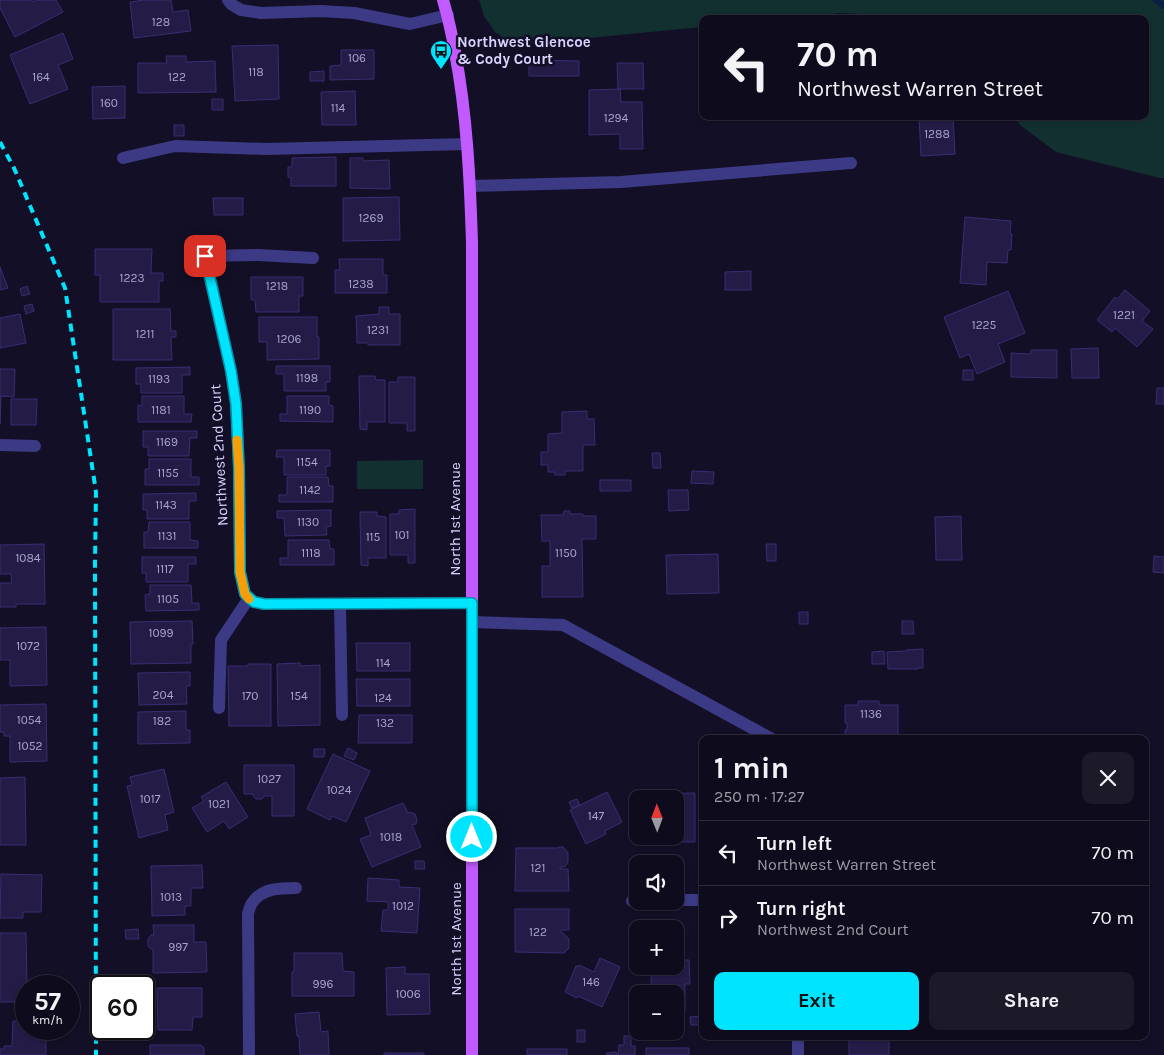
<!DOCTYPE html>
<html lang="en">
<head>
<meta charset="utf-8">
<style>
	:root { --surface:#0e0b1c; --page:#1c1929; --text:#f1f3f6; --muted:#9b9ba3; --line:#2e2b3b; --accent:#00e5ff }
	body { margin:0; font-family:Karla,sans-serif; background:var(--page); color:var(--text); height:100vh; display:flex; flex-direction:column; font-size:19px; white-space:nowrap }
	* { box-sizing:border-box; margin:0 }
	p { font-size:16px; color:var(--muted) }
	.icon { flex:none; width:28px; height:28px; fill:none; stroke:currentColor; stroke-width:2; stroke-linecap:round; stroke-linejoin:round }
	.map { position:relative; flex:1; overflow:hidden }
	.panel { position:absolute; left:699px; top:735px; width:450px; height:305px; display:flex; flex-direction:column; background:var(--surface); border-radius:10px; box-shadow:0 1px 4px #0004,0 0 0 1px var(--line) }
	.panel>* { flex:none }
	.top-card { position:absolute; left:699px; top:15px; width:450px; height:105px; border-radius:10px; box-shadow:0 1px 4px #0004,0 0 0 1px var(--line); background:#0e0b1c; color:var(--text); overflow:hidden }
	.needle { width:32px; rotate:359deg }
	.controls { position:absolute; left:629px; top:790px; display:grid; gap:10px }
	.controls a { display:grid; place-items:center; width:55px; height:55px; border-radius:10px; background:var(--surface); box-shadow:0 1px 4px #0004,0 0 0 1px var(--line); font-size:25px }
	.speed { position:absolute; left:15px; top:975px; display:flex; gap:10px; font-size:25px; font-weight:700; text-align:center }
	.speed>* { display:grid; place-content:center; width:65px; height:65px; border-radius:50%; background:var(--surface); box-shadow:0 1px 4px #0004,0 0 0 1px var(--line); line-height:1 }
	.speed small { font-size:12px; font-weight:400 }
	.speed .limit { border:2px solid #111; border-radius:8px; background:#fff; color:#111 }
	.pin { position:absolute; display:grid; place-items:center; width:42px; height:42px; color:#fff; margin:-21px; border-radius:10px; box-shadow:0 2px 8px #0006 }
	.me { position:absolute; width:55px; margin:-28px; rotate:0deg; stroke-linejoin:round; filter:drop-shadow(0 0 4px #0008) }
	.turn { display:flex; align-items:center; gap:18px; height:105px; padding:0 15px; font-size:22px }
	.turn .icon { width:65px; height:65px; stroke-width:2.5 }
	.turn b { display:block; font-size:35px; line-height:42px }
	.round { display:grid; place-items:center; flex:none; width:52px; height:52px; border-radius:10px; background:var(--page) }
	.summary { display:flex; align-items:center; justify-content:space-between; height:85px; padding:0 15px }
	h1 { font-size:30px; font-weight:700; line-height:38px }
	.cta { display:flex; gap:10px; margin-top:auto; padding:10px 15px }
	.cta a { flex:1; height:58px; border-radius:10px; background:var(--accent); color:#111; font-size:20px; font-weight:700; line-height:58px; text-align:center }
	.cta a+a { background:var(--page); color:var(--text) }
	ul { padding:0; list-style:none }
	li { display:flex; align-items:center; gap:15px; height:65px; padding:0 15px; border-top:1px solid var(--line) }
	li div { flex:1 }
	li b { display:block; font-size:19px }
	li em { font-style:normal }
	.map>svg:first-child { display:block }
	.green { fill:#12302f }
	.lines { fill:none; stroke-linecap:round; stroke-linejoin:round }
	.stream { stroke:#0a1f44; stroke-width:6 }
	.building { fill:#241b47; stroke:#3b2d73 }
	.lane { stroke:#3d3a85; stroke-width:12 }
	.street { stroke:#3d3a85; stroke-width:12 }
	.primary { stroke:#c25bff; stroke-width:12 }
	.rail { stroke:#00e5ff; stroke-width:4; stroke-dasharray:8 6; stroke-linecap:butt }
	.route-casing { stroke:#0095a6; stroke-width:12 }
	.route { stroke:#00e5ff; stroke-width:9 }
	.slow { stroke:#f59e0b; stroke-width:9 }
	.labels { text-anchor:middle; stroke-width:5; stroke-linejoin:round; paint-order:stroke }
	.number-label { font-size:12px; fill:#aca6d1 }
	.poi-label { font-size:15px; font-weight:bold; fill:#d9d4ff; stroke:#130f26; text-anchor:start }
	.street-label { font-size:15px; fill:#d9d4ff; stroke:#130f26 }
</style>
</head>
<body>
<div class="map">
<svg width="1164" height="1055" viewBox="0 0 1164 1055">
	<rect width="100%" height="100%" fill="#130f26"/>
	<path class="green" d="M479 0H1164V178H1160L1056 152 1020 125 1014 116H1145V19H903L887 15 840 13 783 19H702V27L516 45 495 32 484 16Z
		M423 460V489H357V461Z"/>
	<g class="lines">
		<path class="stream" d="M1156 0 1164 6"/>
	</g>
	<path class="building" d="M0 0H32L33 2 37 0H56L63 12 15 37 0 8Z
		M144 0H171L173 12 188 10 191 31 134 38 130 2Z
		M63 33 73 59 58 65 68 89 30 104 10 55Z
		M278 45 279 99 235 101 232 46Z
		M341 50H374V79L330 80V66L341 65Z
		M166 56H186V62L215 61 216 92 138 93V63H167Z
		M529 60 579 61V76H529Z
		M617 63H643L644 89H618Z
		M324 71V81H310V72Z
		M125 86V118L93 119 92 87Z
		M620 89 621 102H642L643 149H620V134L589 135V90Z
		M355 91 356 125H322L321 92Z
		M212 99H223V110H212Z
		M919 116H953L955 154 921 156Z
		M174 125H184V136H174Z
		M336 157V186H291V178L288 177V167H292V158Z
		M350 158H363V161L389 160 390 189 350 188Z
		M399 197 400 240 343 241V198Z
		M213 198H243V215H214Z
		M965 217 1011 221 1010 233 1012 234 1011 250H1008L1007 263 987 262 986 285 960 283Z
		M95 249H152L151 273H163V281H159V302H100V275H95Z
		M339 259H383V275H387V293H335V270H340Z
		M0 267 8 288 0 290Z
		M751 271V290H725V272Z
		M251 277H303V296H299V312H256L255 300H251Z
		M27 286 30 294 22 296 20 289Z
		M1125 290 1150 311 1142 321 1153 329 1137 347 1115 328 1112 332 1097 320 1115 297 1117 299Z
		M1008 291 1025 333 998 344 1005 362 977 374 969 354 960 358 944 317Z
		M32 304 34 311 26 314 24 306Z
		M379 307H389V314H400V345H368V343H357L356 316 379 314Z
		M113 309H170L171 331H176V337H171L172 360H113Z
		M20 314 26 343 0 348V318Z
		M259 317H317V337H319V359L267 360V342H259Z
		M1098 348 1099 378H1072L1071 349Z
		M1031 350H1057V378L1011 377V353L1031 354Z
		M276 366H330V382H326V391H284V374H276Z
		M190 367V375H182V393H141V384H136V368Z
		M0 369H15L14 397 1 396 0 424Z
		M963 370H973V380H963Z
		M359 376H375L376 380H385V422H367V430L360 429Z
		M398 377H415V431H407V423H389V382H398Z
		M1157 388H1164V404H1156Z
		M142 396H184V414H192L191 422H138V405L142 406Z
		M287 396H329V405L333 406V422L280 421V414H287Z
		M11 399H37L36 425H11Z
		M587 411V419H594L595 445H583V471H565V475H555L554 472H548V465H541V452H548V434L562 433V412Z
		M143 431H197V438H190L189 456H148V447H143Z
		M277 450H330V466H326V475H284V457H276Z
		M652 453H660L661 468H653Z
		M149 459H191V477H199V485H145V469H149Z
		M692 471 714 472 713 484 691 483Z
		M287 477H328L329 486H333V502H279V495H287Z
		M600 480H631V491H600Z
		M668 490H688L689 510 669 511Z
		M196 493V501H189V519H147V510H143V494Z
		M415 509V563H408V555H390V514H399V510Z
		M331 510V526L326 527 327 535 285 536 284 518H277V511Z
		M564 511H570V514H583V516H596V539H582L583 597H542V566H550V541H542L541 515H563Z
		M360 512H377V516L386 517V558H368V566L361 565Z
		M961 516 962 560H936L935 517Z
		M149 522H190V540L198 541V548H144V532H148Z
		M288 540H329L330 549H334V565H280V558H288Z
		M44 544 45 604H16V607H0V583H12L11 574H0V545Z
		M766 544H776V561H767Z
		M718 554 719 593 667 594 666 555Z
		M1154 556 1164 557V573L1153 572Z
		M142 557H196V564H188V582H146V573H142Z
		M150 585H191L192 603H199V610L146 611 145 595 150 594Z
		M799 612H808V624H799Z
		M192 621 193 644H191V663L131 664 130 622Z
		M902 621H913L914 634H902Z
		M46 627 47 685 10 686V660H0V628Z
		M356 643H410V671H357Z
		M923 649V668H918V669H888L887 652 906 651V650Z
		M884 651 885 664H872V652Z
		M300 663V666L320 665V725L278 726 277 664Z
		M248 664H271V726H229L228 666H248Z
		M190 672V686H186L187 704 139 705 138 673Z
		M356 679H410V706H357Z
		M858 701H879V705H898V735H890V739H845V730H847V723H845V705H858Z
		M46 704 47 761 10 762V736H4V732H0V705Z
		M186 711V730H190V743L138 744V712Z
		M359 715H412V743H358Z
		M348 748 357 753 354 760 344 756Z
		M314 749H325L324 757H314Z
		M333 754 370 771 346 822 332 816 330 820 307 809Z
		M244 765H294V816H272V796H264L262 799H256L253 796V794H244Z
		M164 769 174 812 165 815 168 830 139 838 127 786 132 785 130 777Z
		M25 777 26 845H0V778Z
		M226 782 248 817 229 829 224 821 207 832 192 808 204 801 201 797Z
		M607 792 622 822 605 831 606 834 586 844 570 810Z
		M695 793V842H669V836H675V799H638V832H635V794Z
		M577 799 580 805 572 808 569 802Z
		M403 803 408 813 410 812 415 814 417 820 416 824 412 825 421 847 372 867 360 839 371 835 365 818Z
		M559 847H563L568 853V863L564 867H560V869H568L569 891H515L516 848H558Z
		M415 861H424L425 869H415Z
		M202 865 203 888H191V906H185V915L152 916 151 866Z
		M1 874 42 875 41 912H23V918H0Z
		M368 878 399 880V887L420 888 417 933 381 931 383 910H388V902L367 901Z
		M515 909H569V930H561V933H563L569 939V948L564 953 515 952Z
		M153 925H194V942H206L207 972 153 973V949H151L148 946V939L151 935H154Z
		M138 929 139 939H126L125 930Z
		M0 933H26L27 986 26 1002H0Z
		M294 953H342L343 971 354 972V996H292V972H294Z
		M600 958 620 967 602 1007 578 996 577 998 565 992 576 966 578 967 579 965 594 972Z
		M675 960H689L690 984H685V1010H675V994H651V971H666V966H675Z
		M405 967V974H429L430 1014 387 1015 386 968Z
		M157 988H202V1017H193L192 1030H158Z
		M319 1012 321 1032 328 1031 329 1055H300L299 1036H297L295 1014Z
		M702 1016V1025H691L690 1017Z
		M13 1021H26V1029H46V1055H0V1049H4V1046H12Z
		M577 1030H585V1042H577Z
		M624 1036H631V1046H635V1055H606L607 1053 616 1052 618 1055 619 1045H624Z
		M849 1036H889V1055H849Z
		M150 1045H201L204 1048V1055H150Z
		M646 1048H689V1055H646Z
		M527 1049H567V1055H527Z
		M384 1053H424V1055H384Z"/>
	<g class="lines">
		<path class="lane" d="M123 158 175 146 266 149 467 144
			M470 186 621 182 851 163
			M205 256 258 255 313 258
			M340 604 342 715
			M472 622 563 625 772 739
			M219 708 221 640 249 598"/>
		<path class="street" d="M228 0 231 4 241 10 261 13 321 11 354 13 410 24 448 15
			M205 256 231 371 236 404 239 469 240 572 245 594 249 598 254 602 264 604 472 603
			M0 445 35 446
			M675 900H702
			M632 901H638
			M798 1036V1055
			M249 1055 248 914C249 910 250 906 252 903 262 888 280 888 296 888"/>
		<path class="primary" d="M443 0C448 17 452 35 455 52 467 115 470 179 472 243V1055"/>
		<path class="rail" d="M0 142 14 168 65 288 96 492 95 563 96 1055"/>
	</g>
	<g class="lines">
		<g class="route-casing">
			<path id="route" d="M205 256 231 371 236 404 239 468 240 572 245 594 254 602 264 604 472 603V837"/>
		</g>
		<use href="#route" class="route"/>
		<path class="slow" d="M237 440 239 468 240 572 245 594 249 599"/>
	</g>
	<defs>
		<g id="bus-pin" transform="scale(1.125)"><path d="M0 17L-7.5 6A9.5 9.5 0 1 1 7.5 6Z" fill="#00e5ff" stroke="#130f26"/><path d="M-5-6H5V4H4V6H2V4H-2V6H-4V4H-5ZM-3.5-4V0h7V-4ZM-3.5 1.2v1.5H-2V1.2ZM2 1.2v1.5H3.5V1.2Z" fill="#111"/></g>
	</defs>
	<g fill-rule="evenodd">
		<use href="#bus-pin" x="441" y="51"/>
	</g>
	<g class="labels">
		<g class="number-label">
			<text x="161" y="26">128</text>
			<text x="357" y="62">106</text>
			<text x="256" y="76">118</text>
			<text x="41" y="81">164</text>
			<text x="177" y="81">122</text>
			<text x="109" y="107">160</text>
			<text x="338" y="112">114</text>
			<text x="616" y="122">1294</text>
			<text x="937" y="138">1288</text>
			<text x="371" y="222">1269</text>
			<text x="132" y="282">1223</text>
			<text x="361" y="288">1238</text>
			<text x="277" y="290">1218</text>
			<text x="1124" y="319">1221</text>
			<text x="984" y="329">1225</text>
			<text x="378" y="334">1231</text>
			<text x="145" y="338">1211</text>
			<text x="289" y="343">1206</text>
			<text x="307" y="382">1198</text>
			<text x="159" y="383">1193</text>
			<text x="161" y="414">1181</text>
			<text x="310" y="414">1190</text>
			<text x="167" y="446">1169</text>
			<text x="307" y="466">1154</text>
			<text x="168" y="477">1155</text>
			<text x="310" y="494">1142</text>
			<text x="166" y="509">1143</text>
			<text x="308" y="526">1130</text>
			<text x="402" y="539">101</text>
			<text x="167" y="540">1131</text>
			<text x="373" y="541">115</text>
			<text x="311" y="557">1118</text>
			<text x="566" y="557">1150</text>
			<text x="28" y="562">1084</text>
			<text x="165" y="573">1117</text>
			<text x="168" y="603">1105</text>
			<text x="161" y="637">1099</text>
			<text x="28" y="650">1072</text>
			<text x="383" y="667">114</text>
			<text x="163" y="699">204</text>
			<text x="250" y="700">170</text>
			<text x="299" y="700">154</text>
			<text x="383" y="702">124</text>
			<text x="871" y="718">1136</text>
			<text x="29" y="724">1054</text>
			<text x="162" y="725">182</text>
			<text x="385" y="727">132</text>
			<text x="30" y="750">1052</text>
			<text x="269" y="783">1027</text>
			<text x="339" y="794">1024</text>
			<text x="150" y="803">1017</text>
			<text x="219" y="808">1021</text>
			<text x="596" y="820">147</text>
			<text x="391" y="841">1018</text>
			<text x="538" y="872">121</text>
			<text x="171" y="901">1013</text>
			<text x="403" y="910">1012</text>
			<text x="538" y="936">122</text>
			<text x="178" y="951">997</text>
			<text x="591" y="986">146</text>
			<text x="323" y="988">996</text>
			<text x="408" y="998">1006</text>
		</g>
		<g class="poi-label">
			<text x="457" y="47">Northwest Glencoe<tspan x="457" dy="17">&amp; Cody Court</tspan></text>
		</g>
		<g class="street-label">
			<text transform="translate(219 455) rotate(-93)" y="5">Northwest 2nd Court</text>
			<text transform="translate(455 519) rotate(-90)" y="5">North 1st Avenue</text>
			<text transform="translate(456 939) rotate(-90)" y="5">North 1st Avenue</text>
		</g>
	</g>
</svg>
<div class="controls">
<a><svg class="needle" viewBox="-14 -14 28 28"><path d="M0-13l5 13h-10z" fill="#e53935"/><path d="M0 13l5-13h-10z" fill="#9b9ba3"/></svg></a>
<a><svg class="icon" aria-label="sound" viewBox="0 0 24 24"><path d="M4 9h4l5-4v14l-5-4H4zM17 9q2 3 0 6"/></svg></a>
<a>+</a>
<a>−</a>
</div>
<div class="speed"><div>57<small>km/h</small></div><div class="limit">60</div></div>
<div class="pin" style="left:205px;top:256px;background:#d93025"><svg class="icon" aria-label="arrive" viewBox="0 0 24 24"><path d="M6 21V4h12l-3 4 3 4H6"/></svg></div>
<svg class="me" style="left:472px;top:837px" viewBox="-20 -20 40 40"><circle r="17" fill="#00e5ff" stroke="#fff" stroke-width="3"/><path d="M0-11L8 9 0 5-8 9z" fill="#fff"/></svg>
<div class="top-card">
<div class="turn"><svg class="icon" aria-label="left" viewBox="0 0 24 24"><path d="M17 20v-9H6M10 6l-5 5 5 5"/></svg><div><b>70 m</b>Northwest Warren Street</div></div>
</div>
<section class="panel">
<div class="summary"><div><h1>1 min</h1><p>250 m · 17:27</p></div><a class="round"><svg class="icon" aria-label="close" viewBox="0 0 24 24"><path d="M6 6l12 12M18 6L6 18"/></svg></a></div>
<ul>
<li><svg class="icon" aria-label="left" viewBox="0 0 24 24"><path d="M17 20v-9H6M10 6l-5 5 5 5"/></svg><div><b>Turn left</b><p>Northwest Warren Street</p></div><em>70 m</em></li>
<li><svg class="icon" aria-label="right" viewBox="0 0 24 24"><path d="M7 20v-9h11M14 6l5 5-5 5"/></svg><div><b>Turn right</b><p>Northwest 2nd Court</p></div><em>70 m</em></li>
</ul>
<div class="cta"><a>Exit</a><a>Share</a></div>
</section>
</div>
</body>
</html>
